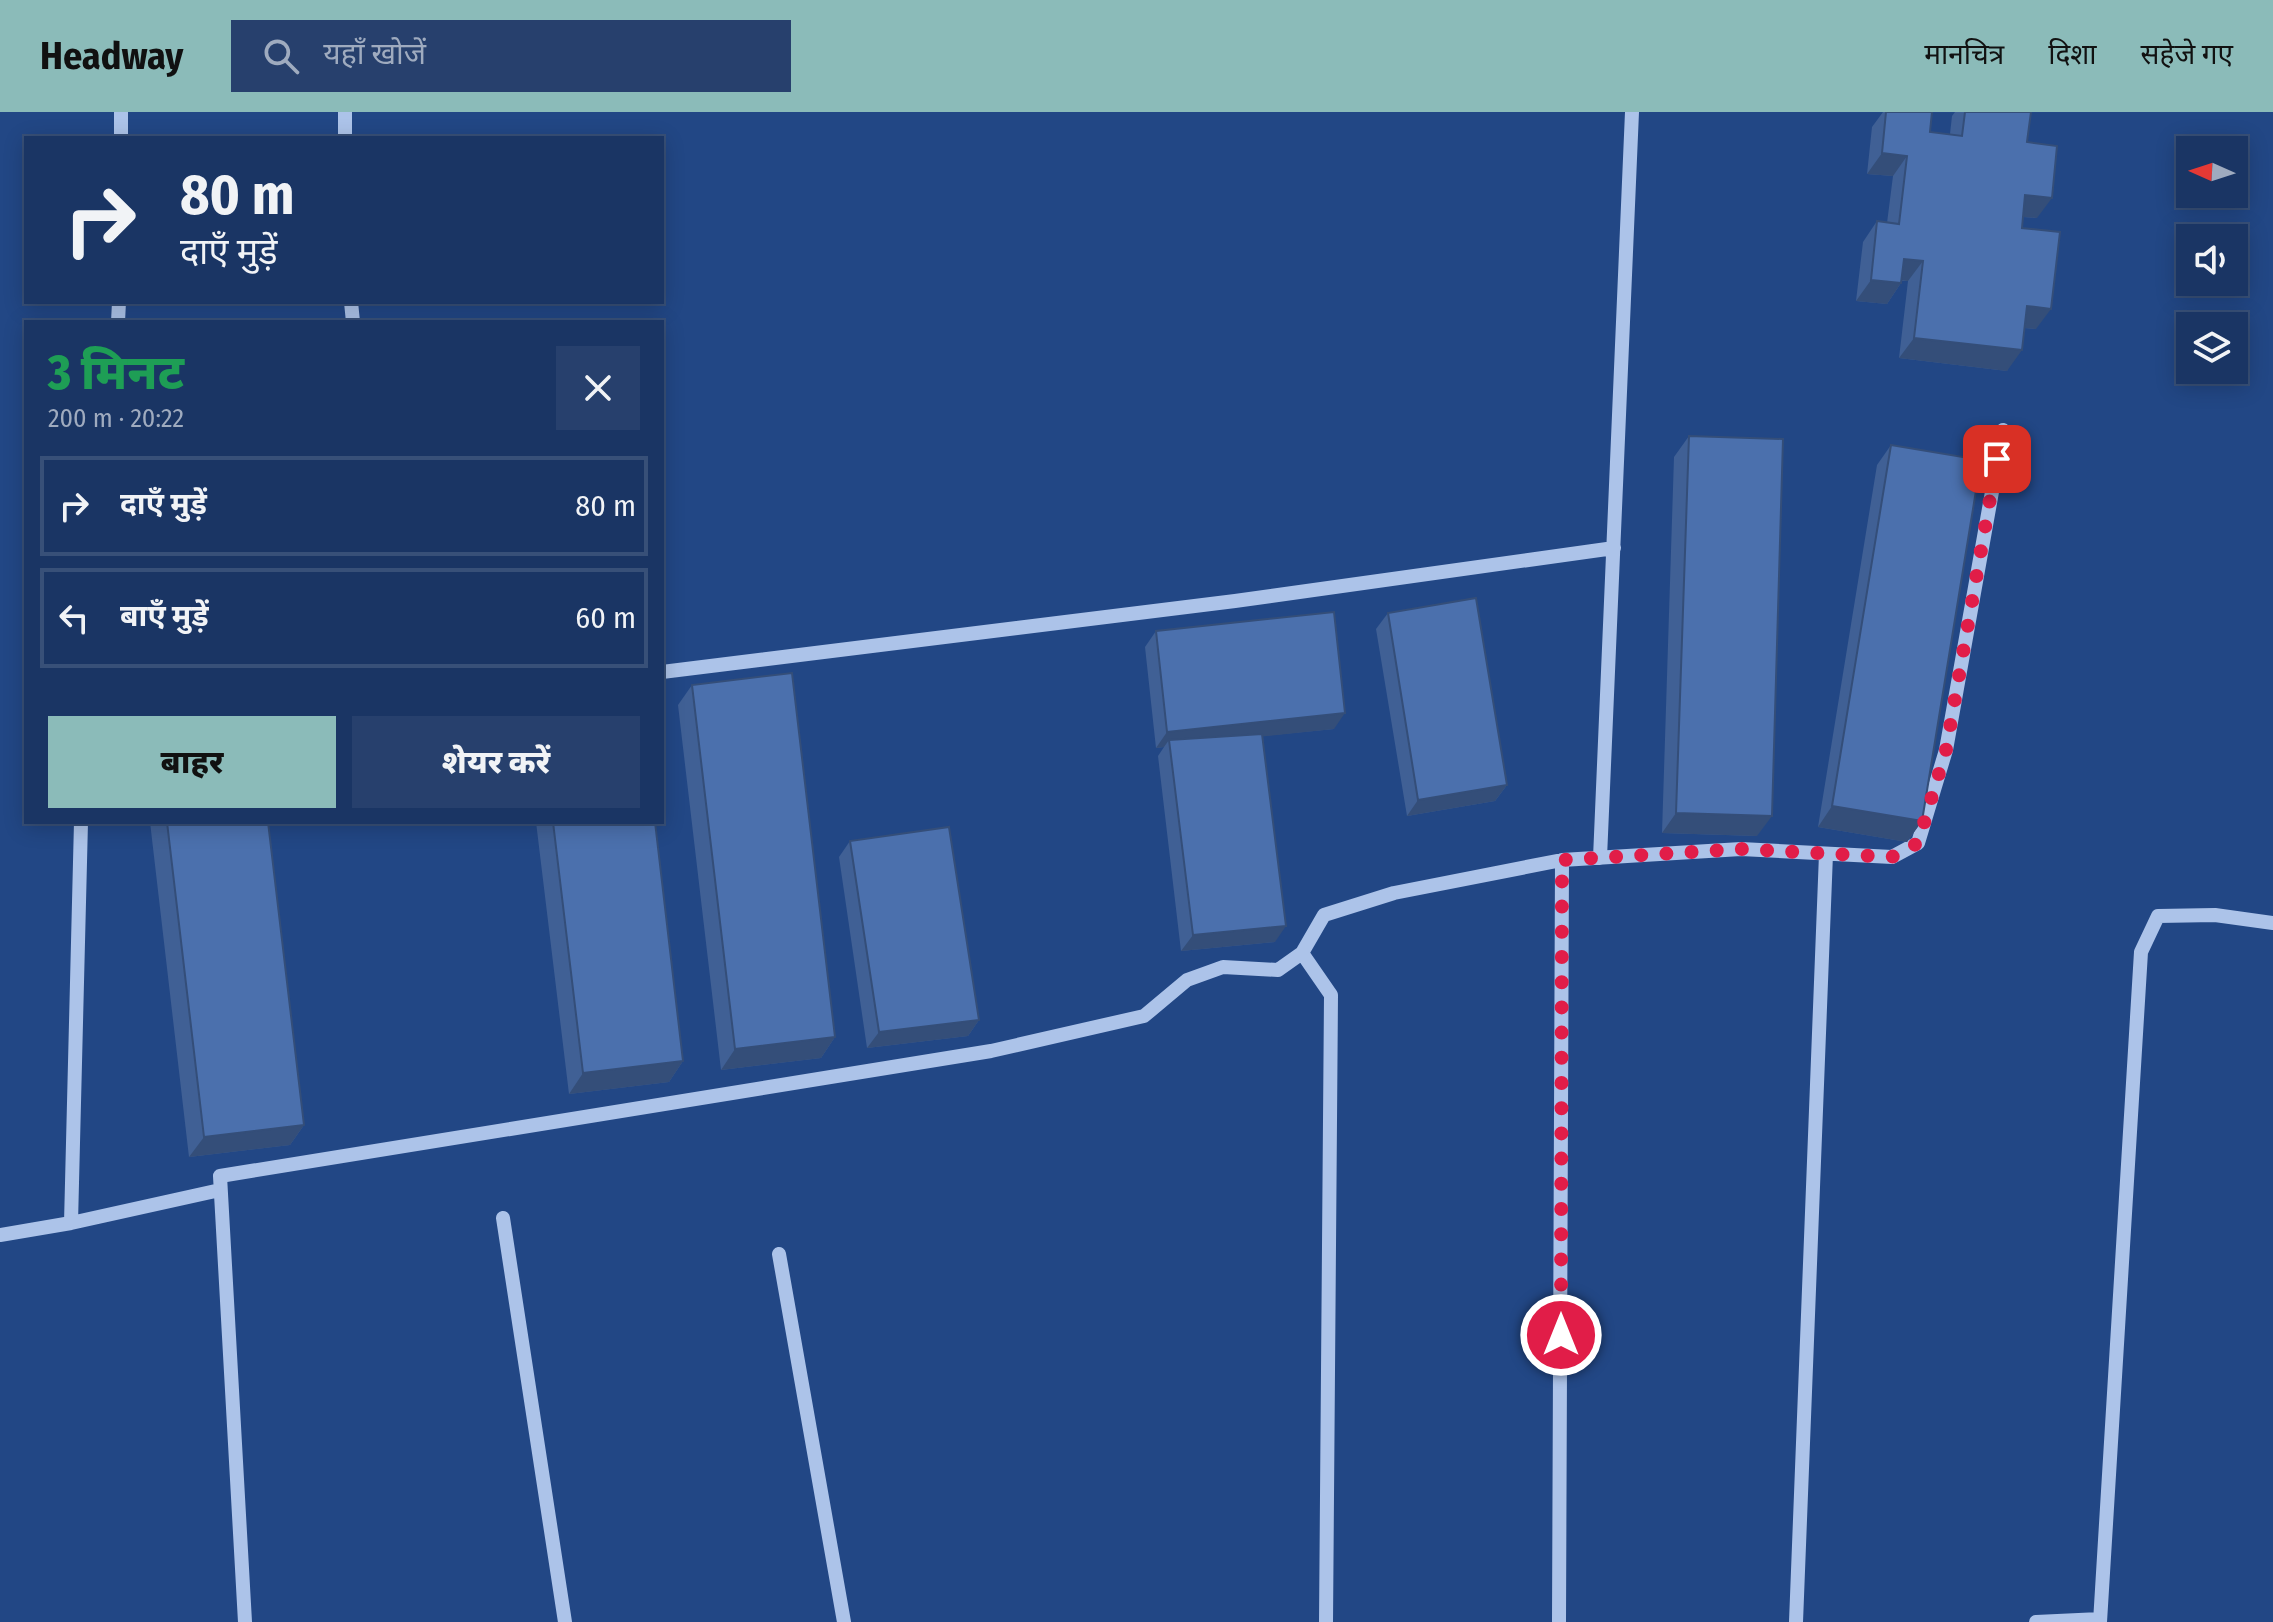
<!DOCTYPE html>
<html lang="hi">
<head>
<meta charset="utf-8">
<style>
	:root { --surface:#1a3564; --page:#27406d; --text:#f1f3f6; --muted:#9fabbf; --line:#385078; --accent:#8bbbb9 }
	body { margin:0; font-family:"Fira Sans Condensed","Noto Sans Devanagari",sans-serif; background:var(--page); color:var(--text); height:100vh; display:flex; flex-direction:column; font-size:30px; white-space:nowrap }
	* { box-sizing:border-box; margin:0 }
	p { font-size:26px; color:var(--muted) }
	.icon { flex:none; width:44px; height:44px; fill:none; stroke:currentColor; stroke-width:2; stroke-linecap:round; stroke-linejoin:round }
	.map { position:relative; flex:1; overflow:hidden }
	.details { position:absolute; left:24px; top:208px; width:640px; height:504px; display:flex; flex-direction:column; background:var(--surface); border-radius:0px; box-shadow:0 4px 20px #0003,0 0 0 2px var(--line) }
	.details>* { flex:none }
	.banner { position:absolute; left:24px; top:24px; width:640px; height:168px; border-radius:0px; box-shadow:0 4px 20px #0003,0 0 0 2px var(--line); background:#1a3564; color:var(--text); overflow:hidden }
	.needle { width:52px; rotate:273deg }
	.tools { position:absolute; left:2176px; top:24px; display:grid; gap:16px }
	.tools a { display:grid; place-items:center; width:72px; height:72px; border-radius:0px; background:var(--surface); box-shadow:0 4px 20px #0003,0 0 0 2px var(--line); font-size:40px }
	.pin { position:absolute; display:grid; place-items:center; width:68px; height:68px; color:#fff; margin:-34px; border-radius:16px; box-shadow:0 4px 12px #0006 }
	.me { position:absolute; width:88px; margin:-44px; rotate:0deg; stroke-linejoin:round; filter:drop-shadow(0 0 6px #0008) }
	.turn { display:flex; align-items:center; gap:28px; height:168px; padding:0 24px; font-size:36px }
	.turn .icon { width:104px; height:104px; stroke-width:2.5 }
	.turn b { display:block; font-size:56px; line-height:68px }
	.round { display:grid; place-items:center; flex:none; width:84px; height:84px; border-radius:0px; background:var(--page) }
	.head { display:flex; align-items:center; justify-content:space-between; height:136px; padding:0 24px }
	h1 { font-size:48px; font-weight:800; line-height:60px; color:#1e9e55 }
	.button { display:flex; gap:16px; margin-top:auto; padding:16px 24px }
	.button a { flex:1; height:92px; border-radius:0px; background:var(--accent); color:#111; font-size:32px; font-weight:800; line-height:92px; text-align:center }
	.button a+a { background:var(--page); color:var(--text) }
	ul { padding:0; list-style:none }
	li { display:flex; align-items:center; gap:24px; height:100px; margin:0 16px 12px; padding:0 8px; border:4px solid var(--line); border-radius:0px }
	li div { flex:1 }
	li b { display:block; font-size:30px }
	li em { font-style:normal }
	header { display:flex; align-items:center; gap:48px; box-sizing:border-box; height:112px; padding:0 40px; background:var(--accent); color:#111 }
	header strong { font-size:38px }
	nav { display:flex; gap:44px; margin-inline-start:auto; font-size:28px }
	.search { width:560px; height:72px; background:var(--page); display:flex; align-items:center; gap:20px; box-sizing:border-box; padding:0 28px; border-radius:0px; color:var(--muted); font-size:30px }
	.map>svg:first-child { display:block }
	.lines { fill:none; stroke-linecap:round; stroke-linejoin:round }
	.minor { stroke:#acc3e9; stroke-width:14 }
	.wall { fill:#406095 }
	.shaded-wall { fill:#344e79 }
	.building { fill:#4b70ad; stroke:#344e79; stroke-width:2 }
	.route { stroke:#e11d48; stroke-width:14; stroke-dasharray:0 25.2 }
</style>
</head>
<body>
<header>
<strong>Headway</strong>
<div class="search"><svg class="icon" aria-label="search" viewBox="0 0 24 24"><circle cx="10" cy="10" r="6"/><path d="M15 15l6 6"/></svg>यहाँ खोजें</div>
<nav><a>मानचित्र</a><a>दिशा</a><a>सहेजे गए</a></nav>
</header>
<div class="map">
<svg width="2273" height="1510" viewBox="0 0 2273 1510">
	<rect width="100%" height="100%" fill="#224785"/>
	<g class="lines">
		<path class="minor" d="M345 0V26
			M121 26V0
			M351 190 353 210
			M118 210 119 190
			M662 560 1235 489 1614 436
			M1600 746 1632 0
			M1302 841 1331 883 1326 1510
			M503 1106 565 1510
			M71 1111 81 710
			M0 1123 71 1111 220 1078
			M779 1142 844 1510
			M245 1510 220 1064 991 939 1144 904 1187 868 1223 855 1278 858 1302 841 1324 803 1394 781 1562 748 1741 737 1892 745 1918 731 1946 638 2003 318
			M1559 1510 1562 748
			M1796 1510 1826 742
			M2036 1510 2100 1507
			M2100 1510 2141 840 2158 804 2215 803 2273 811"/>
	</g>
	<path class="wall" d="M1883 0H1932L1930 20 1950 22 1952 4 1955 0H2031L2027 30 2037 106 2023 105 2022 116 2036 217 2024 216 2007 259 1899 246 1908 169H1901V171L1887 192 1856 189 1863 130 1877 109 1887 111 1893 64 1867 62 1872 15Z
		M1689 324 1757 724 1662 721 1674 345Z
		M1891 333 1922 709 1907 730 1818 715 1877 353Z
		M1388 501 1507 673 1495 689 1407 704 1376 517Z
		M1156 519 1334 617 1263 624 1275 830 1181 839 1158 644 1164 635 1156 636 1145 535Z
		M692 573 835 925 821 946 721 958 678 593Z
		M150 710H268L304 1013 290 1033 189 1045Z
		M536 710H655L683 949 669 970 569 982Z
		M850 729 979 908 968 924 867 936 839 745Z"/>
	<path class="shaded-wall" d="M1882 41 1907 44 1893 64 1867 62Z
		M2025 83 2052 86 2037 106 2011 104Z
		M1904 147 1923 149 1908 169 1889 167Z
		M1871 168 1901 171 1887 192 1856 189Z
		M2027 194 2051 197 2036 217 2012 215Z
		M1914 226 2022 238 2007 259 1899 246Z
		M1345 601 1334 617 1170 634 1169 628 1164 635 1156 636 1167 620Z
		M1507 673 1495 689 1407 704 1418 688Z
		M1832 694 1922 709 1907 730 1818 715Z
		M1676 701 1772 704 1757 724 1662 721Z
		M1286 814 1275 830 1181 839 1193 823Z
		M979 908 968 924 867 936 879 920Z
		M835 925 821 946 721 958 735 937Z
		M683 949 669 970 569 982 583 961Z
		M304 1013 290 1033 189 1045 204 1025Z"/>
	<path class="building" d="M1886 0H1932L1930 20 1962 24 1965 0H2031L2027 30 2057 34 2052 86 2025 83 2022 116 2060 120 2051 197 2027 194 2022 238 1914 226 1923 149 1904 147 1901 171 1871 168 1877 109 1899 112 1907 44 1882 41Z
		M1689 324 1783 327 1772 704 1676 701Z
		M1891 333 1981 348 1922 709 1832 694Z
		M1476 486 1507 673 1418 688 1388 501Z
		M1334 500 1345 601 1167 620 1156 519Z
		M792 561 835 925 735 937 692 573Z
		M1262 622 1286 814 1193 823 1169 628Z
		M167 710H268L304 1013 204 1025Z
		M553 710H655L683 949 583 961Z
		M949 715 979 908 879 920 850 729Z"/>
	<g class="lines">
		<path class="route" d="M1561 1223 1562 748 1741 737 1892 745 1918 731 1946 638 1997 347"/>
	</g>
</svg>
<div class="tools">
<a><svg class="needle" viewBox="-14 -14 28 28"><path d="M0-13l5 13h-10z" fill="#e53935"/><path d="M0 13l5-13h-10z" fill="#9fabbf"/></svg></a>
<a><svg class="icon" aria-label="sound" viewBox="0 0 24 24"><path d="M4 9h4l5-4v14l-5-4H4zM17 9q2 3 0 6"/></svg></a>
<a><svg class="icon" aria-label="layers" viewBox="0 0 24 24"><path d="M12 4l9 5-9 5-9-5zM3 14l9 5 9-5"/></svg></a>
</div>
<div class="pin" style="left:1997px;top:347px;background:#d93025"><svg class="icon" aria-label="arrive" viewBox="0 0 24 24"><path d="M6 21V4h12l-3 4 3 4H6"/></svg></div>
<svg class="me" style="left:1561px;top:1223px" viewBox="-20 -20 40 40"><circle r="17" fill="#e11d48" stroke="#fff" stroke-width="3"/><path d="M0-11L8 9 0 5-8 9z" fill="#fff"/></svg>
<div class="banner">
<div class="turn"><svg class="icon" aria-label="right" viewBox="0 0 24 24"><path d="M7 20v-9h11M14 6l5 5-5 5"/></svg><div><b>80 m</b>दाएँ मुड़ें</div></div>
</div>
<section class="details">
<div class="head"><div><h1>3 मिनट</h1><p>200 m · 20:22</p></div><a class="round"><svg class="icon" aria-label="close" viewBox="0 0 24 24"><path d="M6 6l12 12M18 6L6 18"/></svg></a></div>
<ul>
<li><svg class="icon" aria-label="right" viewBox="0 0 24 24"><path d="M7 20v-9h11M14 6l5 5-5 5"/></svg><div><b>दाएँ मुड़ें</b></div><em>80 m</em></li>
<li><svg class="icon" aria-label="left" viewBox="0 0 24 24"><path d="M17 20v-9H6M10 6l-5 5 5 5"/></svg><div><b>बाएँ मुड़ें</b></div><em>60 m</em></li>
</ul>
<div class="button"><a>बाहर</a><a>शेयर करें</a></div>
</section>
</div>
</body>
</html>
